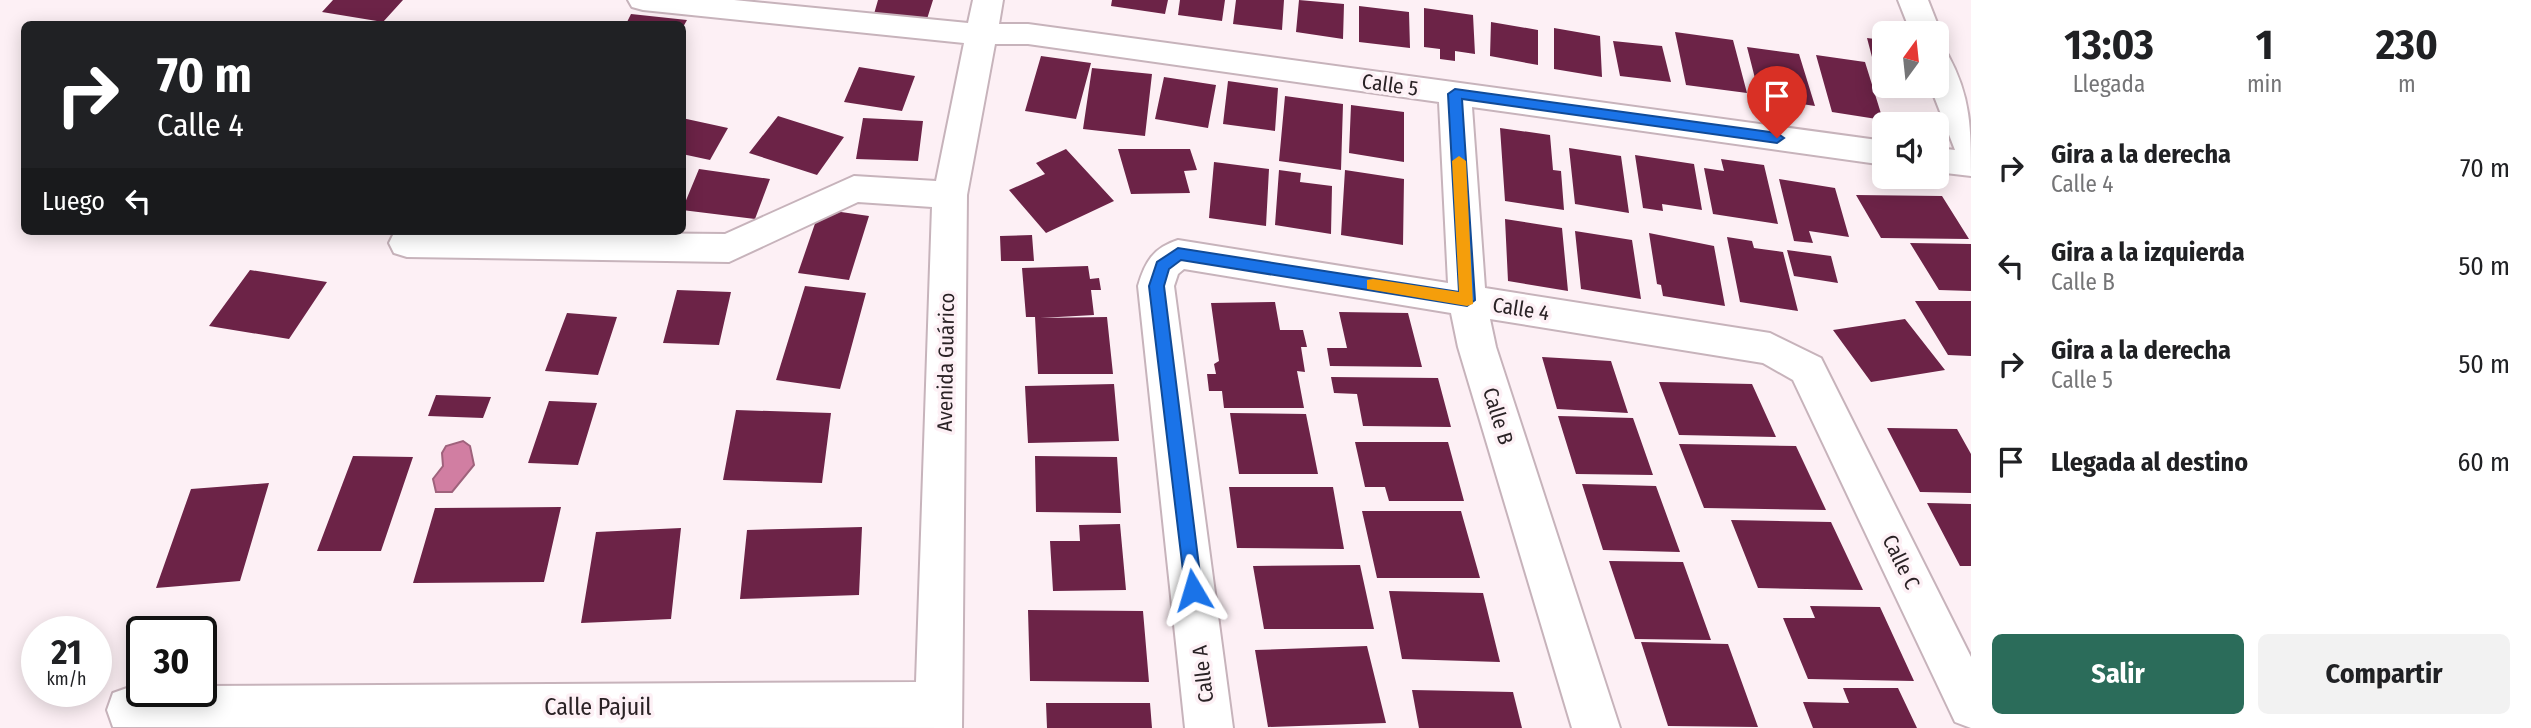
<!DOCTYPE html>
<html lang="es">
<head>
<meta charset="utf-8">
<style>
	:root { --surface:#fff; --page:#f2f2f2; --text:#202124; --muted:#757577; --accent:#2b6c5a }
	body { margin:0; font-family:"Fira Sans Condensed",sans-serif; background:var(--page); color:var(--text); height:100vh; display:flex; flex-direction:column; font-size:26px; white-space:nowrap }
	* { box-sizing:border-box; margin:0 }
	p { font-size:23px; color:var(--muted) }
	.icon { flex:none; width:38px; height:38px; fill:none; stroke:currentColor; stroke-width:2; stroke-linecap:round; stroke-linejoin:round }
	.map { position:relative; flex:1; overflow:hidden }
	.sheet { display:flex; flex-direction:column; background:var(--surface); width:560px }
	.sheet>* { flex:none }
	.banner { position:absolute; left:21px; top:21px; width:665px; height:214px; border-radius:10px; box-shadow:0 4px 18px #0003; background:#202124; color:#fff; overflow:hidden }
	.needle { width:46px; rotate:15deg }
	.controls { position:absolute; left:1872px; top:21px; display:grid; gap:14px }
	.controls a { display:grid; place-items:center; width:77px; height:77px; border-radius:10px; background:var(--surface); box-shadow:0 4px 18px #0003; font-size:35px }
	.speed { position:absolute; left:21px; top:616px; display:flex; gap:14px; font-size:35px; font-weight:700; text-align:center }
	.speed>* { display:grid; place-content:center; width:91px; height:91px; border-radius:50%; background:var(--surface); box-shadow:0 4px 18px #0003; line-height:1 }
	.speed small { font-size:18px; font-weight:400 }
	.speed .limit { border:4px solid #111; border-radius:10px; background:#fff; color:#111 }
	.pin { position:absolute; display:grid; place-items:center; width:60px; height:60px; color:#fff; margin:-72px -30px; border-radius:50% 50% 50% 0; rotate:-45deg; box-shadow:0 0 7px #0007 }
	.pin .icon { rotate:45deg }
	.me { position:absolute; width:77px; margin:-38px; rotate:353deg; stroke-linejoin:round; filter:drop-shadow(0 0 5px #0008) }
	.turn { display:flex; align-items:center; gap:24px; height:147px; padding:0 21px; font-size:32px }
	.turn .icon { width:91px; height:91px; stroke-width:2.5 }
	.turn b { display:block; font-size:49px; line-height:60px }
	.then { display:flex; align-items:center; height:66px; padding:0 21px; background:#0003; gap:14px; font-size:26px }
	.eta { display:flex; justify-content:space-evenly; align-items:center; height:119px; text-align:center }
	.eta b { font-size:42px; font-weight:700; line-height:49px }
	.button { display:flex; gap:14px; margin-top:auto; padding:14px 21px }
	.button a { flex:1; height:80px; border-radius:10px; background:var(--accent); color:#fff; font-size:28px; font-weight:700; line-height:80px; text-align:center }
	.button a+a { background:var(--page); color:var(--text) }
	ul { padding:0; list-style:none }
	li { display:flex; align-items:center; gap:21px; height:98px; padding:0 21px }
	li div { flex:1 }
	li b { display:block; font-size:26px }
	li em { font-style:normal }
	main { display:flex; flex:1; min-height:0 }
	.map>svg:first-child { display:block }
	.water { fill:#d17ea2; stroke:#9f627c; stroke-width:2 }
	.building { fill:#6c2347 }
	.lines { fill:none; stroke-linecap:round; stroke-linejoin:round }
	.minor-casing { stroke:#c7b3bb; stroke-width:4 }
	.minor { fill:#fff; fill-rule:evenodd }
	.route { fill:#1a73e8; stroke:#114b97; stroke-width:2 }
	.slow { fill:#f59e0b }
	.labels { text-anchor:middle; stroke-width:7; stroke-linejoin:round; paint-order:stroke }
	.street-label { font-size:21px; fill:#2a2225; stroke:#fdf0f5 }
	.near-street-label { font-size:24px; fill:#2a2225; stroke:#fdf0f5 }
</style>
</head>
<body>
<main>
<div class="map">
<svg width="1971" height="728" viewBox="0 0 1971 728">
	<rect width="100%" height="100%" fill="#fdf0f5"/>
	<path class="water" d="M463 441 470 446 474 465 452 492H436L433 479 443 466 442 453 446 446Z"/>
	<path class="building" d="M333 0H403L383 22 322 12Z
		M878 0H933L927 19 874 14Z
		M1112 0H1168L1165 14 1111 6Z
		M1180 0H1225L1222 21 1178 15Z
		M1236 0H1284L1282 30 1233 24Z
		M1299 0 1344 4 1343 39 1296 32Z
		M1359 6 1409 12 1410 48 1359 42Z
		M1424 8 1473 15 1475 54 1455 51V61L1440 59V49L1424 47Z
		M631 14 687 20 682 29V24H626Z
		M1491 22 1538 30V65L1490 56Z
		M1554 28 1600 36 1602 77 1554 69Z
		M1675 32 1733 40 1747 93 1686 85Z
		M1867 38 1883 40 1885 59 1872 57Z
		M1613 41 1662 46 1671 82 1620 76Z
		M1747 47 1799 54 1815 106 1760 98Z
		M1816 55 1865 62 1883 120 1832 112Z
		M1041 56 1091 63 1076 119 1025 111Z
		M859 67 915 76 902 111 844 102Z
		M1092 68 1152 74 1145 136 1083 129Z
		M1164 77 1216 85 1208 128 1155 119Z
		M1228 81 1278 88 1275 131 1223 124Z
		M1285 96 1343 104 1341 170 1279 161Z
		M1351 105 1404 112V162L1349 153Z
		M778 116 844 137 817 175 749 153Z
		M682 118 728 128 710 160 682 154Z
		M863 118 923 121 918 161 856 159Z
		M1500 128 1550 135 1553 170 1561 171 1564 210 1505 201Z
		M1569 148 1621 156 1629 213 1575 204Z
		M1066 149 1114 201 1046 233 1009 190 1045 174 1036 163Z
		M1118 149H1190L1197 170 1184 171 1190 193 1131 194Z
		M1635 155 1694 164 1702 210 1662 204 1663 211 1643 208Z
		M1721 159 1764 165 1778 224 1713 214 1704 168 1724 171Z
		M1214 162 1269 169 1266 226 1209 218Z
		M699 169 770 179 755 219 682 210Z
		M1279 170 1301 173 1300 182 1332 186 1331 234 1275 225Z
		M1345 170 1404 179 1403 245 1341 235Z
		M1779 179 1835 188 1849 237 1809 231 1813 243 1794 241Z
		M1856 195 1942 196 1969 239 1881 238Z
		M820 209 869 216 849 280 798 273Z
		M1505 219 1562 228 1568 291 1508 281Z
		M1575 231 1632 240 1641 299 1581 289Z
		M1649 233 1714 246 1725 306 1663 296 1661 285 1657 284Z
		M1032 235 1034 261H1001L1000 236Z
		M1727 237 1752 241 1754 248 1783 252 1798 311 1740 302Z
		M1910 243 1971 244V291L1939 290Z
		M1787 250 1831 256 1838 283 1794 276Z
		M1088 266 1090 279 1099 278 1101 290H1091L1094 315 1040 318 1107 317 1113 374H1038L1035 317H1026L1022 268Z
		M250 270 327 282 289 339 209 326Z
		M805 286 866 293 840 389 776 380Z
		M677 290 731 292 719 345 663 343Z
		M1915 301H1971V356L1948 355Z
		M1275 302 1280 330H1303L1307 347H1301L1305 372 1297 371 1304 408H1224L1222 391H1209L1207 374H1216L1214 364 1219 361 1211 303Z
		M1339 312 1408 313 1422 367 1330 366 1327 348H1347Z
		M567 313 617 317 598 375 545 371Z
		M1905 319 1945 370 1871 382 1833 330Z
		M1542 357 1611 361 1628 413 1557 409Z
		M1331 377 1438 378 1451 427 1363 426 1357 394 1334 393Z
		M1659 382 1752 384 1776 437 1679 435Z
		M1114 384 1119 441 1028 443 1025 386Z
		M436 395 491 397 483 418 428 416Z
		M549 401 597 403 578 465 528 463Z
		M736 410 831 413 822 483 723 480Z
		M1230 413 1306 414 1318 474H1239Z
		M1558 416 1633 418 1653 475 1576 474Z
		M1887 428 1957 429 1971 454V493L1920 492Z
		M1355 442H1448L1464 501H1389L1385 487H1365Z
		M1679 444 1796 446 1826 510 1704 508Z
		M353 456 413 457 381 551H317Z
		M1035 456 1117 457 1121 513 1036 512Z
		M269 483 240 581 156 588 191 489Z
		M1582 484 1656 486 1680 552 1603 550Z
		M1229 487H1333L1344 549 1237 548Z
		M1927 503 1971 504V566H1960Z
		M561 507 544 582 413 583 435 508Z
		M1362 511H1461L1480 578H1377Z
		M1731 520 1831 522 1863 590 1758 588Z
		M1120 524 1126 590 1053 591 1050 541H1080L1079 525Z
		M862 527 859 595 740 599 747 530Z
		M681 528 671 619 581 623 596 532Z
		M1609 561 1683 562 1711 640 1635 639Z
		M1360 565 1374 629H1264L1253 566Z
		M1389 591 1483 593 1500 662 1402 659Z
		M1810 606 1880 607 1914 681 1808 679 1783 618H1815Z
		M1028 610 1143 611 1149 682 1030 681Z
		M1641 642 1728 644 1758 727 1668 726Z
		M1367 646 1386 723 1268 727 1255 650Z
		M1843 688H1898L1917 728H1813L1803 702 1849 703Z
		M1412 690 1513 692 1522 728H1419Z
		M1046 703H1150L1152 728H1047Z"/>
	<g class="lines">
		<g class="minor-casing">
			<path id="minor" d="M628 0H734L968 23 973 0H1003L999 24H1028L1885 141V165L1472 107 1485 288 1770 333 1821 358 1971 657V728L1955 722 1793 380 1763 363 1490 319 1496 347 1620 728H1572L1458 347 1451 313 1184 269 1178 274 1174 286 1233 728H1185L1138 286C1145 262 1153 248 1178 240L1448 283 1439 102 1028 44H995L967 195 962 728 113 727 107 710 113 693 130 687H142V691H201V686L916 682 932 207 858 202 729 262 407 257 394 253 389 243 394 233 402 231 725 234 854 176 936 181 964 43 643 10 632 7Z
				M1898 0H1928L1941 33 1937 39V33H1911Z
				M1937 52 1948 55C1971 97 1971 129 1971 176L1937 172V148L1955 150 1930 86H1937Z"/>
		</g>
		<use href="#minor" class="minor"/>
	</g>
	<path class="route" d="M1455 89 1777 133 1784 138 1777 143 1462 99 1475 300 1467 306 1181 260 1169 269 1164 286 1202 590 1199 596 1193 598 1186 596 1149 286 1157 262 1178 248 1459 292 1448 94Z"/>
	<path class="slow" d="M1459 156 1466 161 1473 304 1467 306 1367 289V280L1373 279 1459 292 1452 161Z"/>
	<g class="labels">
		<g class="street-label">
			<text transform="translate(1390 85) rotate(8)" y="7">Calle 5</text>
			<text transform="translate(1521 309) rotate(9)" y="7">Calle 4</text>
			<text transform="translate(946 362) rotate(-89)" y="7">Avenida Guárico</text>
			<text transform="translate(1498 416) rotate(73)" y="7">Calle B</text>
			<text transform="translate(1901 562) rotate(64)" y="7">Calle C</text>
			<text transform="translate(1203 674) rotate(-97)" y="7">Calle A</text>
		</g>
		<g class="near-street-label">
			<text x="598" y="715">Calle Pajuil</text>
		</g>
	</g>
</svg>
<div class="controls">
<a><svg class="needle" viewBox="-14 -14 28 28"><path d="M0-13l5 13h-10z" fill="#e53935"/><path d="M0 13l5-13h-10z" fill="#757577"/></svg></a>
<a><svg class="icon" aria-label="sound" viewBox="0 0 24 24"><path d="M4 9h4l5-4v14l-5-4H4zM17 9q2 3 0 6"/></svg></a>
</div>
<div class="speed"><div>21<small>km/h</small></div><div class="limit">30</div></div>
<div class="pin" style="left:1777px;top:138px;background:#d93025"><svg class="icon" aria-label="arrive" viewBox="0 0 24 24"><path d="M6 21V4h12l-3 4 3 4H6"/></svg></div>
<svg class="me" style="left:1193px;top:590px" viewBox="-20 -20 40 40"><path d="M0-17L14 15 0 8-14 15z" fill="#1a73e8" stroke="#fff" stroke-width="4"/></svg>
<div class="banner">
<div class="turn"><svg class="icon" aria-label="right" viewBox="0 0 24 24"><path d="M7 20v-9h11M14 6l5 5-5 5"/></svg><div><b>70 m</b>Calle 4</div></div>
<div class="then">Luego<svg class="icon" aria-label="left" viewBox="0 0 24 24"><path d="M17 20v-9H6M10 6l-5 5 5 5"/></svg></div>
</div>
</div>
<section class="sheet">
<div class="eta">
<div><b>13:03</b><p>Llegada</p></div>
<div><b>1</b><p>min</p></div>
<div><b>230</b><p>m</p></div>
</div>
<ul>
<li><svg class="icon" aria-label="right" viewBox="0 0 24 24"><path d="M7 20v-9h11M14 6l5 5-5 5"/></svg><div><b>Gira a la derecha</b><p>Calle 4</p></div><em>70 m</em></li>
<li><svg class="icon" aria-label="left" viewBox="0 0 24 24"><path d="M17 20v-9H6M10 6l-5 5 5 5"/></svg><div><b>Gira a la izquierda</b><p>Calle B</p></div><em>50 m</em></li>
<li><svg class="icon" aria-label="right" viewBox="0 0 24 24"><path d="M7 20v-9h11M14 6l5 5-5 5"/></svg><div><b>Gira a la derecha</b><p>Calle 5</p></div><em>50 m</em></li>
<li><svg class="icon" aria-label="arrive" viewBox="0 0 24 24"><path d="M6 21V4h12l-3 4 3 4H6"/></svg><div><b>Llegada al destino</b></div><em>60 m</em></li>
</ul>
<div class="button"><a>Salir</a><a>Compartir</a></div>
</section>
</main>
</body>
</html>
